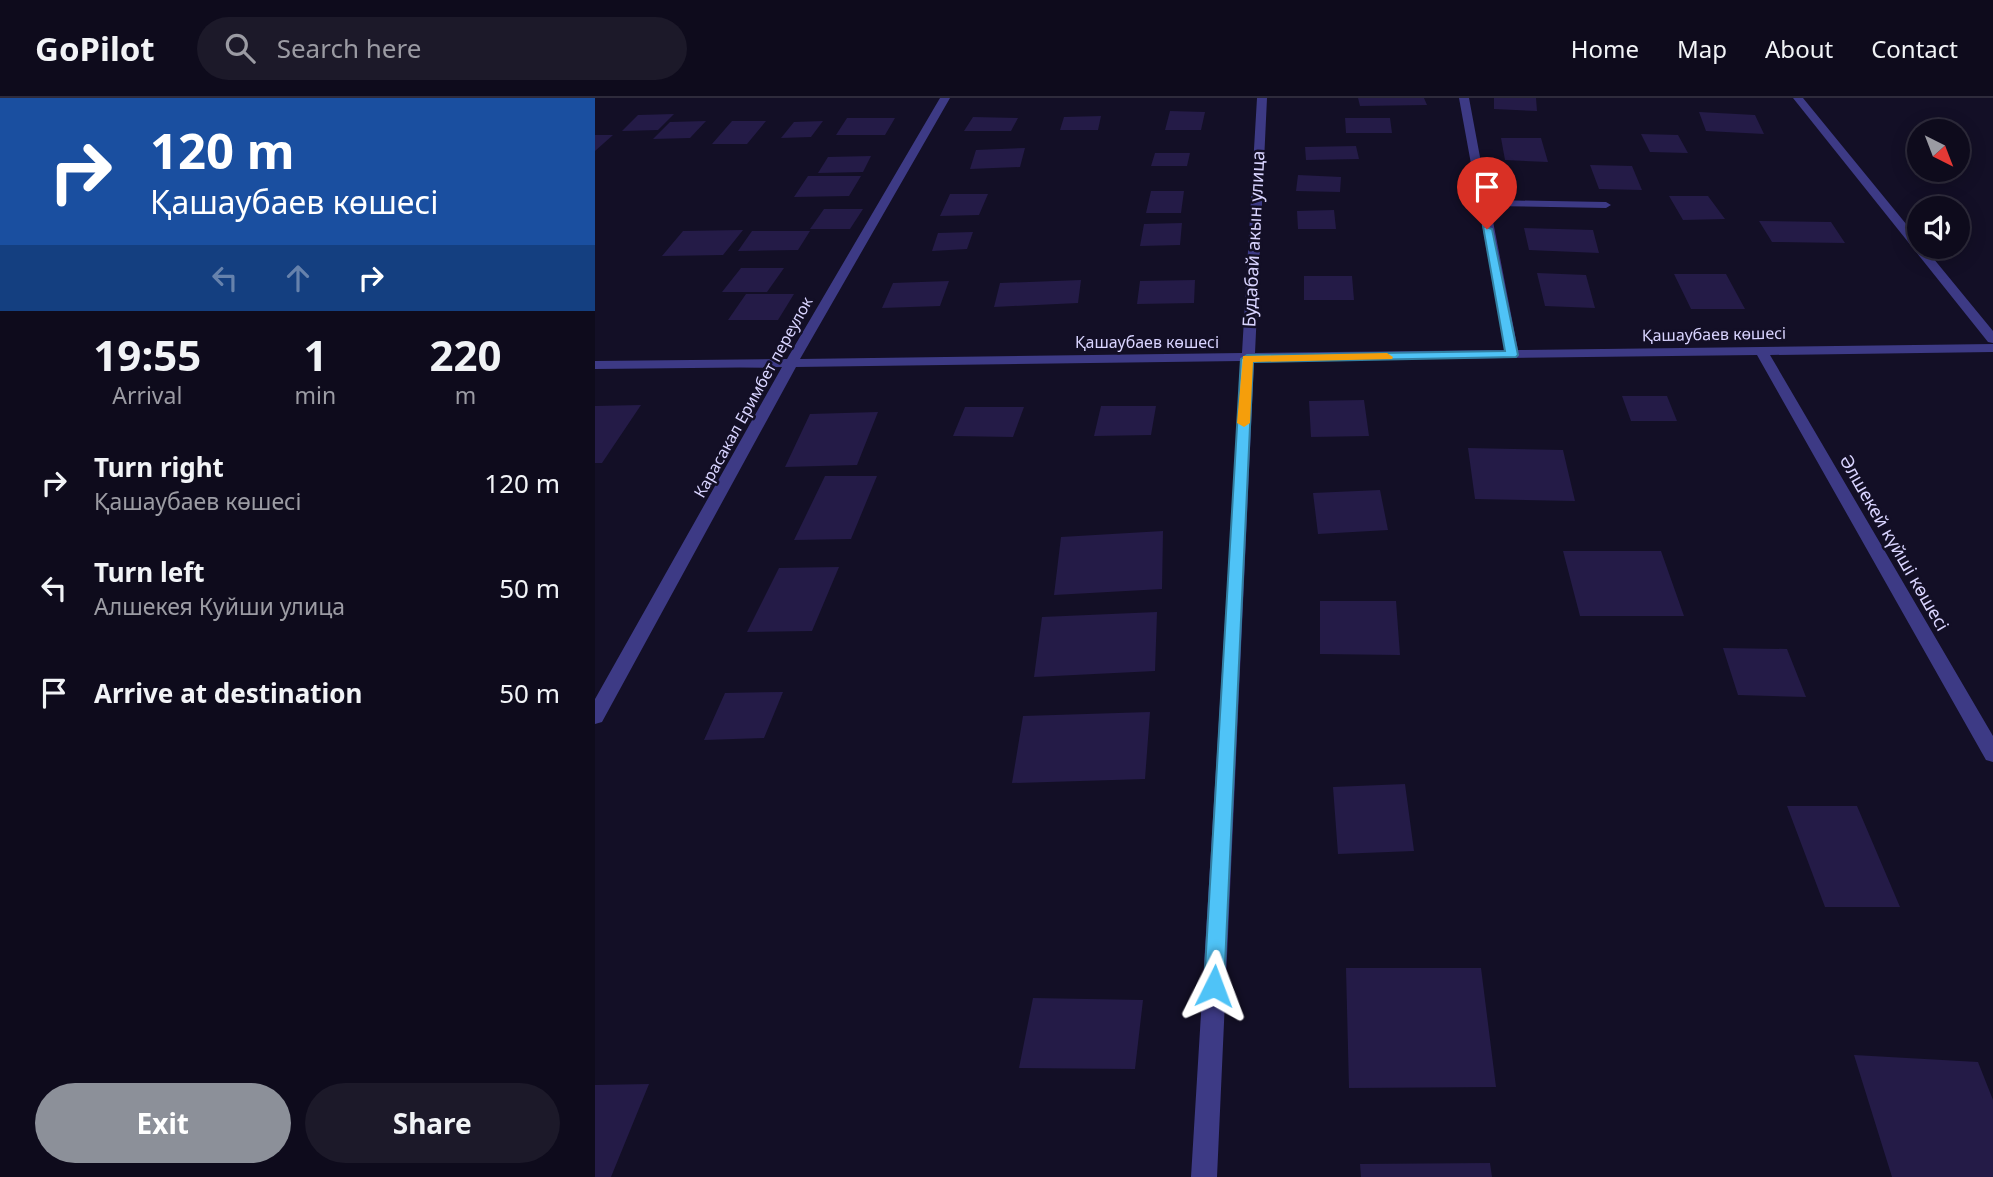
<!DOCTYPE html>
<html lang="en">
<head>
<meta charset="utf-8">
<style>
	:root { --surface:#0e0b1c; --page:#1c1929; --text:#f1f3f6; --muted:#9b9ba3; --line:#2e2b3b; --accent:#8c9099 }
	body { margin:0; font-family:"Noto Sans",sans-serif; background:var(--page); color:var(--text); height:100vh; display:flex; flex-direction:column; font-size:26px; white-space:nowrap }
	* { box-sizing:border-box; margin:0 }
	p { font-size:23px; color:var(--muted) }
	.icon { flex:none; width:38px; height:38px; fill:none; stroke:currentColor; stroke-width:2; stroke-linecap:round; stroke-linejoin:round }
	.map { position:relative; flex:1; overflow:hidden }
	.drawer { display:flex; flex-direction:column; background:var(--surface); width:595px }
	.drawer>* { flex:none }
	.hud { background:#1a4fa0; color:#fff; overflow:hidden }
	.needle { width:46px; rotate:138deg }
	.fabs { position:absolute; left:1312px; top:21px; display:grid; gap:14px }
	.fabs a { display:grid; place-items:center; width:63px; height:63px; border-radius:50%; background:var(--surface); box-shadow:0 4px 18px #0003,0 0 0 2px var(--line); font-size:35px }
	.pin { position:absolute; display:grid; place-items:center; width:60px; height:60px; color:#fff; margin:-72px -30px; border-radius:50% 50% 50% 0; rotate:-45deg; box-shadow:0 0 7px #0007 }
	.pin .icon { rotate:45deg }
	.me { position:absolute; width:77px; margin:-38px; rotate:3deg; stroke-linejoin:round; filter:drop-shadow(0 0 5px #0008) }
	.turn { display:flex; align-items:center; gap:24px; height:147px; padding:0 35px; font-size:32px }
	.turn .icon { width:91px; height:91px; stroke-width:2.5 }
	.turn b { display:block; font-size:49px; line-height:60px }
	.lanes { display:flex; align-items:center; height:66px; padding:0 35px; background:#0003; justify-content:center; gap:35px; direction:ltr }
	.lanes .off { opacity:.35 }
	.eta { display:flex; justify-content:space-evenly; align-items:center; height:119px; text-align:center }
	.eta b { font-size:42px; font-weight:700; line-height:49px }
	.primary-button { display:flex; gap:14px; margin-top:auto; padding:14px 35px }
	.primary-button a { flex:1; height:80px; border-radius:42px; background:var(--accent); color:#fff; font-size:28px; font-weight:700; line-height:80px; text-align:center }
	.primary-button a+a { background:var(--page); color:var(--text) }
	ul { padding:0; list-style:none }
	li { display:flex; align-items:center; gap:21px; height:105px; padding:0 35px }
	li div { flex:1 }
	li b { display:block; font-size:26px }
	li em { font-style:normal }
	header { display:flex; align-items:center; gap:42px; box-sizing:border-box; height:98px; padding:0 35px; background:var(--surface); border-bottom:2px solid var(--line) }
	header strong { font-size:33px }
	nav { display:flex; gap:38px; margin-inline-start:auto; font-size:24px }
	.search { width:490px; height:63px; background:var(--page); display:flex; align-items:center; gap:18px; box-sizing:border-box; padding:0 24px; border-radius:38px; color:var(--muted); font-size:26px }
	main { display:flex; flex:1; min-height:0 }
	.map>svg:first-child { display:block }
	.building { fill:#241b47 }
	.lines { fill:none; stroke-linecap:round; stroke-linejoin:round }
	.minor { fill:#3d3a85; fill-rule:evenodd }
	.route { fill:#4fc3f7; stroke:#337fa1; stroke-width:2 }
	.slow { fill:#f59e0b }
	.labels { text-anchor:middle; stroke-width:5; stroke-linejoin:round; paint-order:stroke }
	.far-street-label { font-size:16px; fill:#d9d4ff; stroke:#130f26 }
	.street-label { font-size:18px; fill:#d9d4ff; stroke:#130f26 }
</style>
</head>
<body>
<header>
<strong>GoPilot</strong>
<div class="search"><svg class="icon" aria-label="search" viewBox="0 0 24 24"><circle cx="10" cy="10" r="6"/><path d="M15 15l6 6"/></svg>Search here</div>
<nav><a>Home</a><a>Map</a><a>About</a><a>Contact</a></nav>
</header>
<main>
<section class="drawer">
<div class="hud">
<div class="turn"><svg class="icon" aria-label="right" viewBox="0 0 24 24"><path d="M7 20v-9h11M14 6l5 5-5 5"/></svg><div><b>120 m</b>Қашаубаев көшесі</div></div>
<div class="lanes"><svg class="icon off" aria-label="left" viewBox="0 0 24 24"><path d="M17 20v-9H6M10 6l-5 5 5 5"/></svg><svg class="icon off" aria-label="ahead" viewBox="0 0 24 24"><path d="M12 20V5M6 11l6-6 6 6"/></svg><svg class="icon" aria-label="right" viewBox="0 0 24 24"><path d="M7 20v-9h11M14 6l5 5-5 5"/></svg></div>
</div>
<div class="eta">
<div><b>19:55</b><p>Arrival</p></div>
<div><b>1</b><p>min</p></div>
<div><b>220</b><p>m</p></div>
</div>
<ul>
<li><svg class="icon" aria-label="right" viewBox="0 0 24 24"><path d="M7 20v-9h11M14 6l5 5-5 5"/></svg><div><b>Turn right</b><p>Қашаубаев көшесі</p></div><em>120 m</em></li>
<li><svg class="icon" aria-label="left" viewBox="0 0 24 24"><path d="M17 20v-9H6M10 6l-5 5 5 5"/></svg><div><b>Turn left</b><p>Алшекея Куйши улица</p></div><em>50 m</em></li>
<li><svg class="icon" aria-label="arrive" viewBox="0 0 24 24"><path d="M6 21V4h12l-3 4 3 4H6"/></svg><div><b>Arrive at destination</b></div><em>50 m</em></li>
</ul>
<div class="primary-button"><a>Exit</a><a>Share</a></div>
</section>
<div class="map">
<svg width="1398" height="1079" viewBox="0 0 1398 1079">
	<rect width="100%" height="100%" fill="#130f26"/>
	<path class="building" d="M763 0H829L832 7 765 8Z
		M899 0H941L942 13 899 11Z
		M575 13 610 14 606 32H570Z
		M1104 14 1160 17 1169 36 1111 33Z
		M79 16 63 32 27 33 43 17Z
		M506 18 503 32H465L469 19Z
		M378 19 423 20 416 33H369Z
		M252 20H300L290 37H241Z
		M750 20H795L797 35H751Z
		M111 23 95 40 58 41 75 24Z
		M137 23H171L152 46H117Z
		M228 23 216 39 186 40 199 24Z
		M1046 36 1083 37 1093 55 1055 54Z
		M0 37H18L0 53Z
		M906 40H946L953 64 910 62Z
		M761 48 764 61 711 62 710 49Z
		M430 50 425 69 375 71 381 52Z
		M560 55H595L592 68H556Z
		M276 58 268 74 223 75 233 59Z
		M995 67 1037 68 1047 92 1004 91Z
		M703 77 746 79 745 94 701 93Z
		M213 78H266L254 98 199 99Z
		M556 93H589L586 115H551Z
		M355 96H393L384 117 345 118Z
		M1074 98H1113L1130 121 1088 122Z
		M229 111H268L255 131H215Z
		M739 112 741 131H703L702 113Z
		M1164 123 1236 124 1250 145 1177 144Z
		M587 125 585 147 545 148 549 126Z
		M929 130 998 132 1004 155 934 152Z
		M148 132 128 157 67 158 88 133Z
		M157 133H215L203 152 143 153Z
		M378 134 372 151 337 153 343 135Z
		M146 170H189L172 194H127Z
		M942 175 991 177 1000 210 950 208Z
		M1079 176H1131L1150 211H1096Z
		M709 178H757L759 202H709Z
		M486 182 483 205 399 209 405 185Z
		M600 182 599 205 542 206 545 183Z
		M354 183 345 208 287 210 298 185Z
		M151 196H199L183 222H133Z
		M1027 298H1072L1082 323H1036Z
		M769 302 774 338 716 339 714 303Z
		M46 307 7 365H0V308Z
		M506 308H561L556 337 499 338Z
		M370 309H429L418 339 358 338Z
		M283 314 262 367 190 369 215 316Z
		M873 350 968 352 980 403 880 401Z
		M230 378H282L256 441 199 442Z
		M785 392 793 432 723 436 718 395Z
		M568 433 567 491 459 497 466 439Z
		M968 453H1066L1089 518H985Z
		M244 469 217 533 152 534 184 470Z
		M725 503H801L805 557 725 556Z
		M562 514 560 573 439 579 447 519Z
		M1128 550 1192 551 1211 599 1143 597Z
		M188 594 169 640 109 642 130 595Z
		M555 614 550 681 417 685 428 618Z
		M810 686 819 753 743 756 738 689Z
		M1192 708H1262L1305 809H1230Z
		M751 870H886L901 989 754 990Z
		M438 900 548 902 540 971 424 970Z
		M1259 957 1383 964 1398 1002V1079H1297Z
		M54 986 16 1079H0V987Z
		M895 1065 897 1079H766L765 1066Z"/>
	<g class="lines">
		<path class="minor" d="M345 0H355L205 261 647 255 662 0H672L660 255 910 252 864 0H874L893 102 1011 104 1016 107 1011 110 895 108 923 252 1398 246V254L1175 257 1398 638V664L1391 662 1162 257 659 263 622 1079H596L646 263 201 269 7 624 0 626V601L187 269 0 271V263L192 261Z
			M1198 0H1208L1325 143V149H1329L1398 233V245L1393 244Z"/>
	</g>
	<path class="route" d="M888 128 897 131 923 257 921 259 658 264 629 888 626 896 619 899 612 896 609 888 646 261 652 257 910 253Z"/>
	<path class="slow" d="M792 255 798 259 797 261 658 264 655 325 649 329 642 325 648 258Z"/>
	<g class="labels">
		<g class="far-street-label">
			<text transform="translate(1119 236) rotate(-1)" y="6">Қашаубаев көшесі</text>
			<text x="552" y="250">Қашаубаев көшесі</text>
			<text transform="translate(158 299) rotate(-61)" y="6">Карасакал Еримбет переулок</text>
		</g>
		<g class="street-label">
			<text transform="translate(659 141) rotate(-87)" y="6">Будабай акын улица</text>
			<text transform="translate(1299 445) rotate(60)" y="6">Әлшекей күйші көшесі</text>
		</g>
	</g>
</svg>
<div class="fabs">
<a><svg class="needle" viewBox="-14 -14 28 28"><path d="M0-13l5 13h-10z" fill="#e53935"/><path d="M0 13l5-13h-10z" fill="#9b9ba3"/></svg></a>
<a><svg class="icon" aria-label="sound" viewBox="0 0 24 24"><path d="M4 9h4l5-4v14l-5-4H4zM17 9q2 3 0 6"/></svg></a>
</div>
<div class="pin" style="left:892px;top:131px;background:#d93025"><svg class="icon" aria-label="arrive" viewBox="0 0 24 24"><path d="M6 21V4h12l-3 4 3 4H6"/></svg></div>
<svg class="me" style="left:619px;top:888px" viewBox="-20 -20 40 40"><path d="M0-17L14 15 0 8-14 15z" fill="#4fc3f7" stroke="#fff" stroke-width="4"/></svg>
</div>
</main>
</body>
</html>
